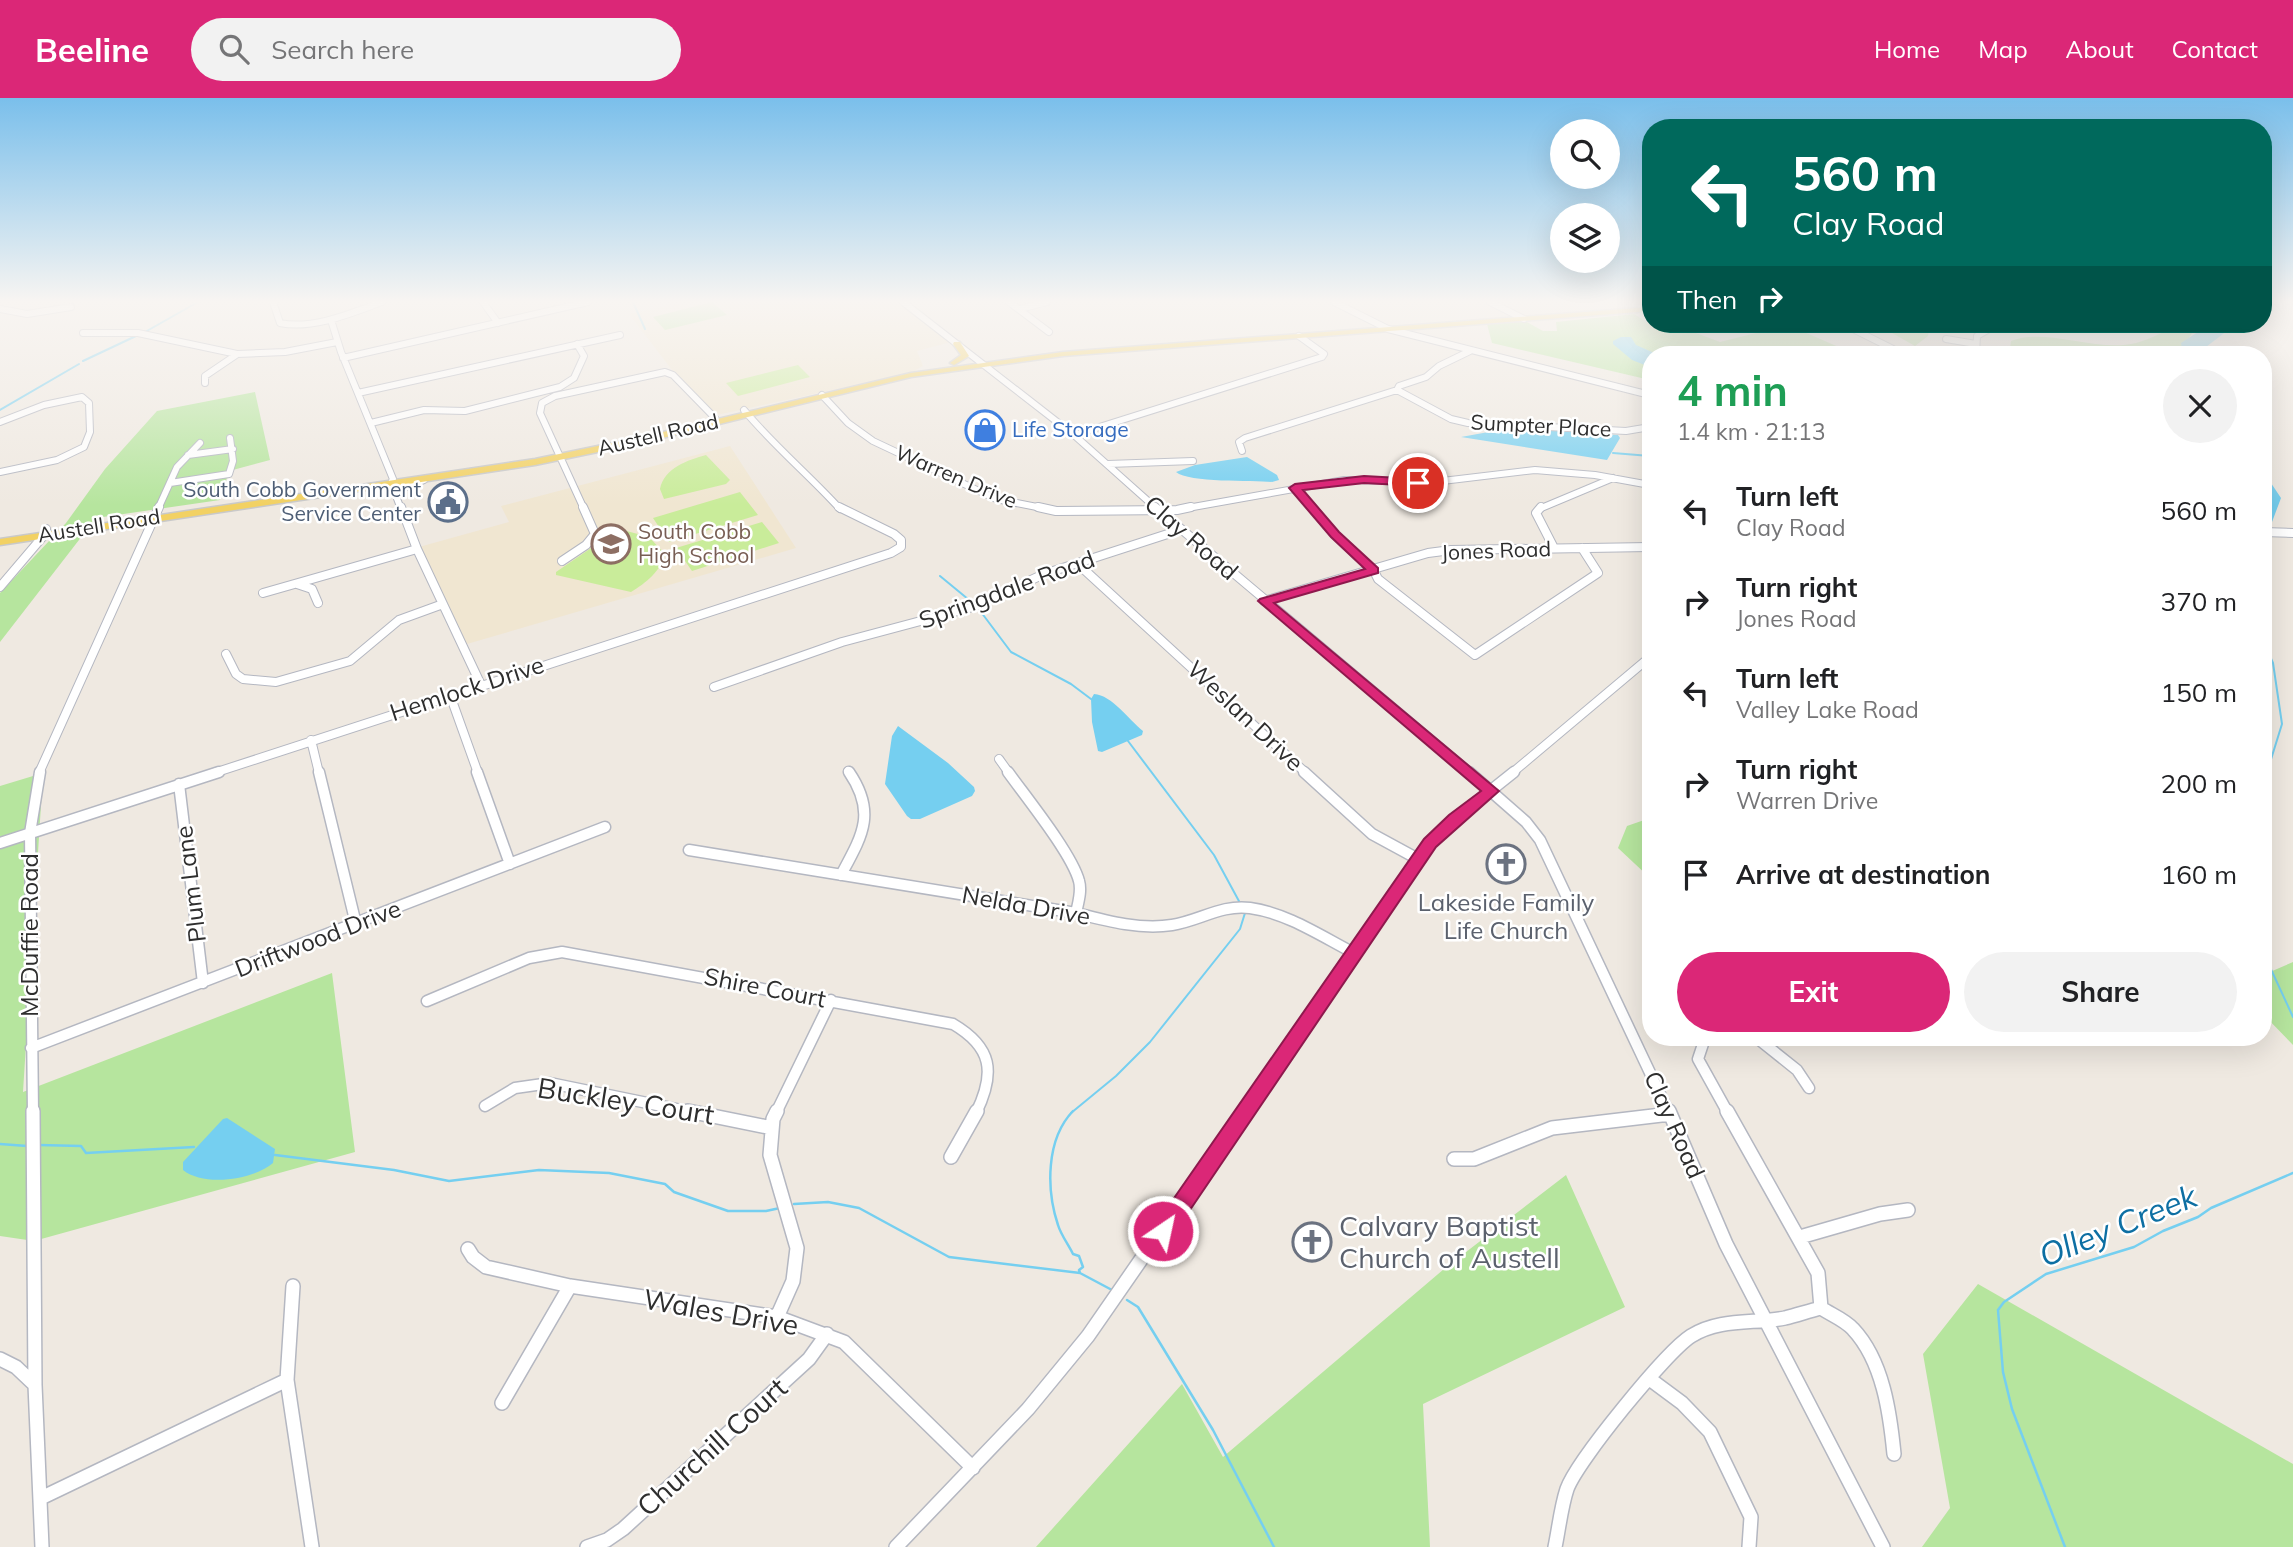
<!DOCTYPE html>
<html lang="en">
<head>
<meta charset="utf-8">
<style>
	:root { --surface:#fff; --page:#f2f2f2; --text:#202124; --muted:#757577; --accent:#db2777 }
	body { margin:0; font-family:Mulish,sans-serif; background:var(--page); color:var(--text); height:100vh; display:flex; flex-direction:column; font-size:26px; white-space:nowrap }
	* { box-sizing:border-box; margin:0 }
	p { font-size:23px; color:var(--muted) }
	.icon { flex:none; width:38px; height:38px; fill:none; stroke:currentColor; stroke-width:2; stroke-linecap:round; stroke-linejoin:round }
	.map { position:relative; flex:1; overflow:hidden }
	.panel { position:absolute; left:1642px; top:248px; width:630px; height:700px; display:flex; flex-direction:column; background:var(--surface); border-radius:28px; box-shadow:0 7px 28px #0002 }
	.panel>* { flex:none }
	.banner { position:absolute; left:1642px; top:21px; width:630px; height:214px; border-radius:28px; box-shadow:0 7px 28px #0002; background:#00695c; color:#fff; overflow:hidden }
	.tools { position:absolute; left:1550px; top:21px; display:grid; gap:14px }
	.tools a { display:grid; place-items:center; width:70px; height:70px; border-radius:50%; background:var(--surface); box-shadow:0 7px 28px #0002; font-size:35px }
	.pin { position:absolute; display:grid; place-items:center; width:60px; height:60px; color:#fff; margin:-30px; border:4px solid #fff; border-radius:50%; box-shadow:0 2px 7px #0007 }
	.me { position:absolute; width:77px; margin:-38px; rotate:34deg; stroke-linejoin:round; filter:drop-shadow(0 0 5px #0008) }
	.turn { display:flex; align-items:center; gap:24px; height:147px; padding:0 35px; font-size:32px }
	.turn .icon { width:91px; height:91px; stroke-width:2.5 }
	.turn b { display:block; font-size:49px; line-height:60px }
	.then { display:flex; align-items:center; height:66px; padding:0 35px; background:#0003; gap:14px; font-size:26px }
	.round { display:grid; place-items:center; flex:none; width:74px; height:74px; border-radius:37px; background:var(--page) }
	.summary { display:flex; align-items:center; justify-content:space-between; height:119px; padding:0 35px }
	h1 { font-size:42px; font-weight:700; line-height:52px; color:#1e9e55 }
	.button { display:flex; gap:14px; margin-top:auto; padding:14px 35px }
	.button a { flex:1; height:80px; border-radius:42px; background:var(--accent); color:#fff; font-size:28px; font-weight:700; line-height:80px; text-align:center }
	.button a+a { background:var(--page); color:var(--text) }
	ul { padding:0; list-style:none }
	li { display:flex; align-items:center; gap:21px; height:91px; padding:0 35px }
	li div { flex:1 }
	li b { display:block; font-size:26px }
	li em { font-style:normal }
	header { display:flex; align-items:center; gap:42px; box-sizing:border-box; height:98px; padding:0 35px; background:var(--accent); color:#fff }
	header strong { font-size:33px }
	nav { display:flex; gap:38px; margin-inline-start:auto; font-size:24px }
	.search { width:490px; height:63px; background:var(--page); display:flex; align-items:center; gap:18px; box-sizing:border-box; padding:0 24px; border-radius:38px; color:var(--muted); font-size:26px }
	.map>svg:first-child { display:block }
	.education { fill:#f0e6d1 }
	.green { fill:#b6e59e }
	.pitch { fill:#c9ec9a }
	.water { fill:#75cff0 }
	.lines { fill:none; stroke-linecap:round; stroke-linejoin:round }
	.stream-far1 { stroke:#75cff0; stroke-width:2 }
	.stream { stroke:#75cff0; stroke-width:2.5 }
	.minor-far3-casing { stroke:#b4b7c1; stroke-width:8 }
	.minor-far2-casing { stroke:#b4b7c1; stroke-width:10 }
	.minor-far1-casing { stroke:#b4b7c1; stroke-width:13 }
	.minor-casing { stroke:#b4b7c1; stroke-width:16 }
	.major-casing { stroke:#c9c9c9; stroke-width:3 }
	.minor-far3 { stroke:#fff; stroke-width:6 }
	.minor-far2 { stroke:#fff; stroke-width:8 }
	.minor-far1 { stroke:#fff; stroke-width:10 }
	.minor { stroke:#fff; stroke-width:13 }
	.major { fill:#f2d163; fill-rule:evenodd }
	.route { fill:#db2777; stroke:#8e194d; stroke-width:2 }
	.labels { text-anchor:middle; stroke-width:5; stroke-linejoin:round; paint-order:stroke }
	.far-street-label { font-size:21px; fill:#2e2e2e; stroke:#fff }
	.far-shop-label { font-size:21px; fill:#366cbe; stroke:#fff; text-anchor:start }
	.far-service-label { font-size:21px; fill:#4e5e75; stroke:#fff; text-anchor:end }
	.far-education-label { font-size:21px; fill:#785e54; stroke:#fff; text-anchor:start }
	.street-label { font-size:24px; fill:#2e2e2e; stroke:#fff }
	.worship-label { font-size:24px; fill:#5b616d; stroke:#fff }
	.near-street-label { font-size:28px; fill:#2e2e2e; stroke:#fff }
	.near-worship-label { font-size:28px; fill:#5b616d; stroke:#fff; text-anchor:start }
	.near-water-label { font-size:32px; font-style:italic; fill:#0d6fa3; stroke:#fff }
</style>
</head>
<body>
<header>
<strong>Beeline</strong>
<div class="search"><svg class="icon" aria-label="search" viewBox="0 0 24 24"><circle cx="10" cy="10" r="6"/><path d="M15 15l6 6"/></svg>Search here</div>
<nav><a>Home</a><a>Map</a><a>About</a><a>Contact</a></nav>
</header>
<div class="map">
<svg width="2293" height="1449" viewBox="0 0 2293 1449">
	<rect width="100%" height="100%" fill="#efe9e1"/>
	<path class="education" d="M707 204H907L955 243 917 253 923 268 910 275 712 318 692 298 629 216 681 205 686 209Z
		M730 348 796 450 460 548 419 449 509 424 501 408Z"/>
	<path class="green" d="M712 204 727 217 665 232 653 219Z
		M1634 216 1650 226 1696 235 1720 244 1788 227 1857 257H1650V282L1492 245 1487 226 1525 223 1543 233H1557L1556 224Z
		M1876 226H1930L1928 238 1915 248Z
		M2181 226H2210L2192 235 2181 253 2183 257H2009L2011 243C2046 229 2097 255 2136 245 2151 241 2167 232 2181 226Z
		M255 294 270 362 229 373 220 402 96 420 0 544V495L66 425 105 371 157 313Z
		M43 675 23 994 332 875 355 1054 34 1143 0 1138V688Z
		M1650 720V780L1618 750 1627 728Z
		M2293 864V947L2263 916V877Z
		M1566 1077 1625 1209 1423 1306 1430 1449H1036L1182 1286 1223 1359 1444 1171Z
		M1978 1186 2293 1366V1449H1922L1950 1410 1923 1256Z"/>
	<path class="pitch" d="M798 267 810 279 738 298 726 285Z
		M706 357 730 382 726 386 664 401 660 391C664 370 688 362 706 357Z
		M740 394 758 417 669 444 653 420Z
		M762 424 779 445 692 473 676 450Z
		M619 431 649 439 665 456C661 473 646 485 631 494L556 477V474Z"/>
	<path class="water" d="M2210 226H2236L2206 249 2204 257H2183L2181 245Z
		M1621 239H1631L1636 247 1659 257H1650V269L1632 262 1613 246V243Z
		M1494 333H1558L1618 337 1620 340 1607 362 1461 339Z
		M1247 359 1277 377 1279 382 1272 384C1252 382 1189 385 1176 374L1195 367Z
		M2263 373 2281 400 2263 448Z
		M1094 596C1112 597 1129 622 1143 633L1142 637 1102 654 1098 653 1092 624 1091 601Z
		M898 628 948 665 974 689 975 693 972 698 920 721H911L907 718 885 686 892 638Z
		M227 1020 275 1051 273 1065C253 1082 204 1089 183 1072V1064L223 1021Z"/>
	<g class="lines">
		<path class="stream-far1" d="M633 204 645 231
			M145 234 198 204
			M83 263 136 238
			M0 312 79 266
			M1613 355 1650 358
			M940 478 974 506
			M978 510 1011 554 1071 586 1091 601
			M2263 543 2273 565 2282 626 2263 687
			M1128 643 1214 757 1240 805
			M2263 854 2293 919
			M1071 1015 1116 978 1150 944 1240 831 1245 815"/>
		<path class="stream" d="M1073 1013C1046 1041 1046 1091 1058 1127 1061 1137 1068 1146 1073 1156L1079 1158 1083 1169 1079 1172 1080 1175
			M0 1046 27 1048
			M39 1047 81 1048 86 1055 194 1049
			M275 1057 394 1072 449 1083 539 1072 609 1075 665 1086 674 1094 728 1113H766L780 1110
			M794 1106 828 1104 859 1110 949 1159 1080 1175 1112 1192
			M1127 1202 1138 1209 1213 1332 1274 1449
			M2065 1449 2012 1311 2003 1274 1998 1212 2004 1204 2046 1176 2134 1149 2163 1133 2198 1119 2211 1110 2293 1075"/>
		<g class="minor-far3-casing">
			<path id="minor-far3" d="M273 204 280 225C312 232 352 215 382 204
				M483 204 498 225
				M903 204 1074 337 1157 411
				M1009 204 1049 234
				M1334 204 1388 231 1650 297
				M1490 204 1524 221
				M0 211 27 216 71 209
				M1020 211 1047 204
				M331 222 341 254 393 381 391 385 401 411
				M1843 226 1905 257
				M83 235H138L237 256 285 254 337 244
				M1946 241 1976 246
				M1976 257 1977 238 1998 226
				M343 260 588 204
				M205 285V278L236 257
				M1397 292 1451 321 1468 325 1626 333 1650 329
				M358 295 620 237
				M822 297 848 325 873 343 996 401 1047 411
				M744 312C774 348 809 377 840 411
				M0 324 44 307 82 299 89 305 90 334 84 349 57 362 0 374
				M371 325 424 312 465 313 560 289 574 280 584 258 577 246
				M1074 337 1322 259 1324 256 1299 238
				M1242 353 1239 344 1245 340 1397 292 1399 288 1426 279 1439 268 1470 253
				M188 357 233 351
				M1108 366 1193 363
				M170 385 229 376 233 363 230 340
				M1295 390 1313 411
				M397 400 404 390 424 382
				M158 411 177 369 200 345
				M584 411 540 315 542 305 555 298 665 274 673 277 715 320
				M1182 411 1344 382 1434 384 1535 372 1595 377 1650 387
				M1539 411 1613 380"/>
		</g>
		<g class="minor-far2-casing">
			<path id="minor-far2" d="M401 409 417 451 481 587
				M1038 409 1056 413 1177 412 1191 409
				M1155 409 1471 675
				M1312 409 1335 437 1374 473 1378 481 1475 557 1598 475 1582 450
				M1541 409 1536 415 1554 450
				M2263 434 2293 435
				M562 463 586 447 595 436 583 409
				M1078 466 1306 675
				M297 486 312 491 318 505
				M0 489 45 436 46 431
				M263 495 417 451
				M1264 503 1428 455 1451 452 1650 449
				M226 556 236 576 243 581 276 584 350 563 399 522 443 506
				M714 589 842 544 973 509 1044 476 1180 432
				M450 597 478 675
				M311 642 319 675
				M999 661 1009 675
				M848 673 850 675
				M39 675 159 409
				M214 675 891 455 901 449V442L894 436 839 409
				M1512 675 1650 559"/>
		</g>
		<g class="minor-far1-casing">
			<path id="minor-far1" d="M319 674 356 826
				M477 674 510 766
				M1008 674C1026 699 1072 756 1079 783 1082 793 1078 805 1076 815
				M1304 674 1372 736 1418 761
				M1469 674 1526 724 1540 742 1669 1015
				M179 686 203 885
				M0 745 219 674
				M689 752 1076 815C1107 823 1140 832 1172 827 1199 823 1222 806 1250 810 1287 815 1321 838 1354 855
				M841 777C862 738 877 715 849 674
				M427 903 529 860 562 854 953 926C992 949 996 974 976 1015
				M1705 940 1698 961 1728 1015
				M1757 940 1797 972 1809 990
				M31 950 605 729
				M485 1008 515 990 550 985 696 1015
				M33 1015 30 735 40 674
				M776 1015 831 902
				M1243 1015 1430 745 1455 721 1514 674"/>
		</g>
		<g class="minor-casing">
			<path id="minor" d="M33 1013 35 1287
				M688 1013 772 1030
				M777 1013 773 1021 770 1057 797 1150 793 1183 777 1219
				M1669 1013 1726 1146 1883 1449
				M951 1059 977 1013
				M1454 1061H1474L1552 1030 1670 1016
				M1800 1139 1880 1116 1908 1112
				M468 1151 473 1159 486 1169 570 1188 777 1219 844 1244 973 1370
				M293 1188 287 1282 312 1449
				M1821 1210C1832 1217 1845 1222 1853 1231 1883 1263 1890 1315 1894 1356
				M0 1261 16 1269 35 1287 42 1449
				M1651 1282 1682 1305 1710 1334 1751 1419 1749 1449
				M502 1305 570 1188
				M41 1400 287 1282
				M587 1449 607 1442 623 1431 809 1261 827 1236
				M896 1449 1028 1311 1088 1238 1244 1013
				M1555 1449C1559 1430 1561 1409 1567 1391 1577 1363 1666 1254 1691 1238 1720 1220 1753 1226 1785 1220 1797 1217 1809 1213 1821 1210L1818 1175 1727 1013"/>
		</g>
		<g class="major-casing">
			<path id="major" d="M1650 209V213L1063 258 911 279 646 344 535 367 0 447V441L535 361 646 338 911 275 1063 254Z
				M954 244H960L969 258 954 267 950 265 961 257 953 246Z"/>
		</g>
		<use href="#minor-far3" class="minor-far3"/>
		<use href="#minor-far2" class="minor-far2"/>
		<use href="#minor-far1" class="minor-far1"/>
		<use href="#minor" class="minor"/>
		<use href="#major" class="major"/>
	</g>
	<linearGradient id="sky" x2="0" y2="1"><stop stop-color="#7abfeb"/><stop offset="0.5" stop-color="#f8f5f2"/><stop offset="1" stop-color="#f8f5f2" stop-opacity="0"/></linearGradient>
	<rect width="2293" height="407" fill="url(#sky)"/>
	<path class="route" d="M1364 378 1418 381 1423 385 1418 388 1364 385 1303 392 1339 434 1378 470V475L1274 505 1499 693 1436 749 1171 1140 1163 1143 1156 1140 1152 1133 1156 1126 1424 741 1449 717 1481 693 1258 503 1260 501 1365 471 1331 439 1289 390 1295 386Z"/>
	<defs>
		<g id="shop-ring" transform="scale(2.0125)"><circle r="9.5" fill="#fff" stroke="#3f7fe0" stroke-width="1.5"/><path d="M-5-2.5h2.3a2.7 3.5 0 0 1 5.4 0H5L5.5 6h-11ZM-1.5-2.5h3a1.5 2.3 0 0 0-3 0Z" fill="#3f7fe0"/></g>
		<g id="civic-ring" transform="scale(2.0125)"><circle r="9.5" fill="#fff" stroke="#5c6f8a" stroke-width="1.5"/><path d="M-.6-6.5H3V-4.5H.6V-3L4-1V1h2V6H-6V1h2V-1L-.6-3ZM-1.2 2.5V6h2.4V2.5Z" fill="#5c6f8a"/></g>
		<g id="school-ring" transform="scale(2.0125)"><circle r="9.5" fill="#fff" stroke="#8d6e63" stroke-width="1.5"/><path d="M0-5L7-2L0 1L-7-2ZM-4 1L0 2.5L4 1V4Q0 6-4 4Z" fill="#8d6e63"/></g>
		<g id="church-ring" transform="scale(2.0125)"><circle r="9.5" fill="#fff" stroke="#6b7280" stroke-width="1.5"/><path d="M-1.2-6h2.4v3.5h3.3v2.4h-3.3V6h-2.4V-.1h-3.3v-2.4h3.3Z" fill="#6b7280"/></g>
	</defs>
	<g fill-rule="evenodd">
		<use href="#shop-ring" x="985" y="332"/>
		<use href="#civic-ring" x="448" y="404"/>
		<use href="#school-ring" x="611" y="446"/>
		<use href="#church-ring" x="1506" y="766"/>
		<use href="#church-ring" x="1312" y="1144"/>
	</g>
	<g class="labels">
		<g class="far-street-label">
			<text transform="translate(1541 328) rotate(3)" y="7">Sumpter Place</text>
			<text transform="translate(658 337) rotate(-13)" y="7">Austell Road</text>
			<text transform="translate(956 379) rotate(23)" y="7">Warren Drive</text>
			<text transform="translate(99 428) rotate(-9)" y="7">Austell Road</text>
			<text transform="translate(1496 453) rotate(-2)" y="7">Jones Road</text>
		</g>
		<g class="far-shop-label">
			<text x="1012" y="339">Life Storage</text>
		</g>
		<g class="far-service-label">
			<text x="421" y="399">South Cobb Government<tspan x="421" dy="24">Service Center</tspan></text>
		</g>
		<g class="far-education-label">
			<text x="638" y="441">South Cobb<tspan x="638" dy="24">High School</tspan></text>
		</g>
		<g class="street-label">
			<text transform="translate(1191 440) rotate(41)" y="8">Clay Road</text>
			<text transform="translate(1007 492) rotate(-20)" y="8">Springdale Road</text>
			<text transform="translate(467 591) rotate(-18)" y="8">Hemlock Drive</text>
			<text transform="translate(1245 618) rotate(43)" y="8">Weslan Drive</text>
			<text transform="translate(191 786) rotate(-97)" y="8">Plum Lane</text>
			<text transform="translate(1026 808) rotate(10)" y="8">Nelda Drive</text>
			<text transform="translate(30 837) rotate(-90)" y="8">McDuffie Road</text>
			<text transform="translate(318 841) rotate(-21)" y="8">Driftwood Drive</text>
			<text transform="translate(765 890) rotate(11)" y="8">Shire Court</text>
			<text transform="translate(1674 1027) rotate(66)" y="8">Clay Road</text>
		</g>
		<g class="worship-label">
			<text x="1506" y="813">Lakeside Family<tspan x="1506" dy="28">Life Church</tspan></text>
		</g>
		<g class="near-street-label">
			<text transform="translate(626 1003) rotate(9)" y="10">Buckley Court</text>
			<text transform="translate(721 1214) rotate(10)" y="10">Wales Drive</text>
			<text transform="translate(712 1349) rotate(-42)" y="10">Churchill Court</text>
		</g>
		<g class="near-worship-label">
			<text x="1339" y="1138">Calvary Baptist<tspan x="1339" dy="32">Church of Austell</tspan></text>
		</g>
		<g class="near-water-label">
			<text transform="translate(2118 1128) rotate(-22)" y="11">Olley Creek</text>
		</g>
	</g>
</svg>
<div class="tools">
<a><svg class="icon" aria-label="search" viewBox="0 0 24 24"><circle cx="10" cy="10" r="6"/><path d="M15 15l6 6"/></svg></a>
<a><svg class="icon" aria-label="layers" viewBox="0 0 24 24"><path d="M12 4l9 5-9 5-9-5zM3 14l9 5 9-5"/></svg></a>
</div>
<div class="pin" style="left:1418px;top:385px;background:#d93025"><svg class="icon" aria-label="arrive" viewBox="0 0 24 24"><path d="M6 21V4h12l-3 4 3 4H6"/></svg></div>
<svg class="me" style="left:1163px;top:1133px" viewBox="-20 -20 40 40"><circle r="17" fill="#db2777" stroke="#fff" stroke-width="3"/><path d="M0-11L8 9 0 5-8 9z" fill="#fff"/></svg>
<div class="banner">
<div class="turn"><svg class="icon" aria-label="left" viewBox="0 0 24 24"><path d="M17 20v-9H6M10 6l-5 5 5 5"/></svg><div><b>560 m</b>Clay Road</div></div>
<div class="then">Then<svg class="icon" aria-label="right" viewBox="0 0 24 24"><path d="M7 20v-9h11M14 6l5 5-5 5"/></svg></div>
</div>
<section class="panel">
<div class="summary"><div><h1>4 min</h1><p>1.4 km · 21:13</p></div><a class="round"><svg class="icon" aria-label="close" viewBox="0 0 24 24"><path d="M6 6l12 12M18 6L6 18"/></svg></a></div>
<ul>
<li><svg class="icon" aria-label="left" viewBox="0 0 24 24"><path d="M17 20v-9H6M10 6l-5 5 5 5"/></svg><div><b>Turn left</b><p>Clay Road</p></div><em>560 m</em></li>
<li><svg class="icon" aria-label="right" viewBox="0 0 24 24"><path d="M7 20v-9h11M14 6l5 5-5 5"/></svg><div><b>Turn right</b><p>Jones Road</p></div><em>370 m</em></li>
<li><svg class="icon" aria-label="left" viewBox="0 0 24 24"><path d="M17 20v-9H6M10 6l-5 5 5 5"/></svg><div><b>Turn left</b><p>Valley Lake Road</p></div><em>150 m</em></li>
<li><svg class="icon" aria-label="right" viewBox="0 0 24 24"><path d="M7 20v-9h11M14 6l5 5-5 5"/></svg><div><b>Turn right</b><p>Warren Drive</p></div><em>200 m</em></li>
<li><svg class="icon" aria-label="arrive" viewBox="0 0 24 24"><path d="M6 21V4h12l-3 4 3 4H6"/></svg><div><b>Arrive at destination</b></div><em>160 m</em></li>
</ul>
<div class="button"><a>Exit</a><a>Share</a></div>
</section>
</div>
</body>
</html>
